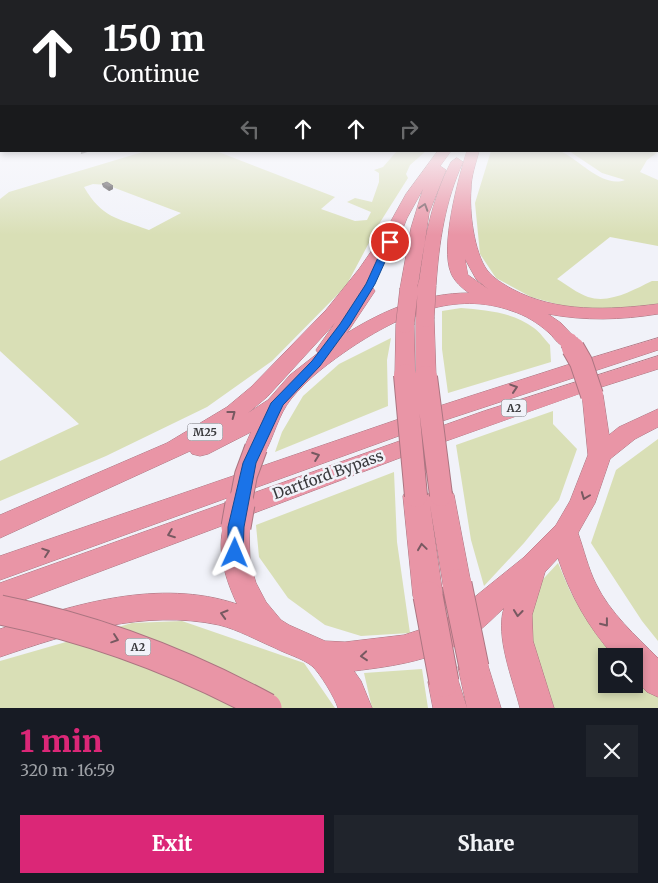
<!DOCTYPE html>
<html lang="en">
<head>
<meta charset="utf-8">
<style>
	:root { --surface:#171b24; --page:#20242c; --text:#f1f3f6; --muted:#9ea1a6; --accent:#db2777 }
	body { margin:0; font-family:Merriweather,serif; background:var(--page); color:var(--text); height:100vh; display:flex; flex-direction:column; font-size:19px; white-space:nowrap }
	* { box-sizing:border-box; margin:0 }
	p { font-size:16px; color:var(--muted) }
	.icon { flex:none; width:28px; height:28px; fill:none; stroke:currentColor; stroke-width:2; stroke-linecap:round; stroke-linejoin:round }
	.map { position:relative; height:708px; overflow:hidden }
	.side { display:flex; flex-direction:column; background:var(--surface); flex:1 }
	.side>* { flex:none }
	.banner { position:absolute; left:0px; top:0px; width:659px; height:152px; box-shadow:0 2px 8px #0003; background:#202124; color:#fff; overflow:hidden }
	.buttons { position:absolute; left:598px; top:648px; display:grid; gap:10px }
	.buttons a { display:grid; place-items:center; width:45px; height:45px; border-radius:0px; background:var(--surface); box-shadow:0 2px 8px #0003; font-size:25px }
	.pin { position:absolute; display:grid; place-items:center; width:42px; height:42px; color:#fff; margin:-21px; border:2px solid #fff; border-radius:50%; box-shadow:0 1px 5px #0007 }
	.me { position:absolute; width:55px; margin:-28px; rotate:1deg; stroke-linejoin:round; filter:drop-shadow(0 0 4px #0008) }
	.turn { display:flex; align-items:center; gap:18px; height:105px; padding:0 20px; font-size:22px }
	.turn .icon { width:65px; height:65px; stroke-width:2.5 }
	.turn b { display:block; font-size:35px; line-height:42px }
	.lanes { display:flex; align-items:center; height:48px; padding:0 20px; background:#0003; justify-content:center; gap:25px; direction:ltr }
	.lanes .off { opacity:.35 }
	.round { display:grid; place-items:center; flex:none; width:52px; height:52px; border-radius:0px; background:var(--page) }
	.headline { display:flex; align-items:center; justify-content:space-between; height:85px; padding:0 20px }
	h1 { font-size:30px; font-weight:800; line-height:38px; color:var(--accent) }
	.action { display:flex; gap:10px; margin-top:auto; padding:10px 20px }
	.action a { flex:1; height:58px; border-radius:0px; background:var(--accent); color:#fff; font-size:20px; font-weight:800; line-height:58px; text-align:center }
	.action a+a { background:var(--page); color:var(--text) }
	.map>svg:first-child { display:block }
	.green { fill:#d9dfb6; fill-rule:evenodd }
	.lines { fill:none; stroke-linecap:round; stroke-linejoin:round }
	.highway-casing { stroke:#ab7581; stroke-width:1 }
	.highway { fill:#e995a6; fill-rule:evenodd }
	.highway-bridge-far2-casing { stroke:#ab7581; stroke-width:19; stroke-linecap:butt }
	.highway-bridge-far1-casing { stroke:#ab7581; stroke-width:24; stroke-linecap:butt }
	.highway-bridge-casing { stroke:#ab7581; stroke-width:31; stroke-linecap:butt }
	.highway-bridge-far2 { stroke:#e995a6; stroke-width:18 }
	.highway-bridge-far1 { stroke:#e995a6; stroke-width:22 }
	.highway-bridge { stroke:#e995a6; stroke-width:29 }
	.wall { fill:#444043 }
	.shaded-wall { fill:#373437 }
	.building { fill:#4f4a4e; stroke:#373437 }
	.oneway { stroke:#775961 }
	.route { fill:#1a73e8; stroke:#114b97 }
	.labels { text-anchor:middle; stroke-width:5; stroke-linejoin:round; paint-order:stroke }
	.shield { fill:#f1f2f9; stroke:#707075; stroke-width:1 }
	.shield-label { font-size:11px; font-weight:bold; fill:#39393c }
	.near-street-label { font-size:15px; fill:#39393c; stroke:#f1f2f9 }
</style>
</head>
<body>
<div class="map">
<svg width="658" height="708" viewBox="0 0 658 708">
	<rect width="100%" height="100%" fill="#f1f2f9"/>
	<path class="green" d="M658 150V152L647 160 640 172 658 180V246L610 237 557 279C567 285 577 293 588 297 610 304 633 290 652 281H658V304L621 309 578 310 531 297 496 278 480 254 475 203 491 151C504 151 556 148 564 153 581 162 604 188 625 180L602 173 569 151Z
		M146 151H216L335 197 321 209 355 221 367 220 371 212 347 202 355 198 372 202 379 182V173L374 170 383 167 397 151H426L410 165 406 174 408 178 379 224 346 286 272 361 207 407 106 456 0 501V461L79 424 0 351V199L9 192ZM93 184 107 185 181 213 149 230C117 218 102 218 84 187Z
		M461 308C485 310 513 312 534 328 540 332 545 340 550 345L551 362 448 393 442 349V311Z
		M391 338 387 360 388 406 275 452 282 432 303 396 339 364Z
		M553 411V424L577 449 559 500 524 543 484 586 471 540 456 445Z
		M658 439V641L642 621 591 543 616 470Z
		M394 472 397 542 410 633 361 636 325 625 288 598 259 557 256 525Z
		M558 563 570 591 585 617 619 656H606V684H634V671L658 696V708H552L530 637 533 590Z
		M182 621 304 663 335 708H0V661L132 623Z
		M422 669 428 708H372L364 673Z"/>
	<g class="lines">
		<g class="highway-casing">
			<path id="highway" d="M438 151H451L440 166 446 170 429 213 418 289 415 293 409 294 403 293 400 289 411 228 423 189 407 218 397 243 395 246 390 247 364 286 372 287 375 291 347 333C384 310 424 293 469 293 462 288 454 281 451 273 440 247 458 179 467 151H479C476 163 471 176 471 189 469 211 474 252 487 270 493 278 503 284 512 289 557 313 609 310 658 304V314C621 320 585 321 548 314L561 323 579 342 576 346C571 347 566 349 561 345 556 342 553 336 548 332 538 323 525 315 512 311 455 290 399 316 352 347 330 362 308 378 291 399 278 415 274 437 264 454L256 456 248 454 244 448 251 432 208 454 200 456 192 454 190 451 0 538V515L167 443 227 407 251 387 326 310 359 269 386 230 406 194ZM465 259 476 279 488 289 468 275ZM335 323 316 350 318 353 290 375 268 400 248 413 267 397Z
				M457 158 463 162C445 201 439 242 436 285L433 289 427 290 421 289 418 285C424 242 431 201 451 162Z
				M425 312 432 314 434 318 436 377 433 382 426 384 419 382 416 377V318L418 314Z
				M405 318 412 320 414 324 415 375 412 380 405 382 398 380 395 375 396 324 398 320Z
				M658 338V350L418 429 0 580V556L402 418 567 365Z
				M658 356V369L595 389 600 390 603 395 609 435 619 427 658 409V427L635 439 610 459 595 503 578 533C584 550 588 568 596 584 610 613 636 636 658 658V697L647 692 634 678V656H614C588 627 570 595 558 558L545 572 532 615 533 641 554 708H520C513 680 495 636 504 608 494 617 484 628 472 636 437 660 395 666 354 671L361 681 372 708H338C335 698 320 673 312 666 302 658 286 654 275 648 256 640 239 630 219 625 144 609 70 633 0 657V629C75 604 159 578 237 604 226 580 216 551 224 525L0 609V583L484 411ZM582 393 588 455 570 501 556 525 523 558 451 616 434 625 404 635 345 642 325 641 289 625 281 620 266 602 256 583 250 563 249 527 245 520 241 518 418 451Z
				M441 485 450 488 454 495 471 584 467 593 457 596 447 593 443 584 430 505 443 596 438 605 428 609 418 605 413 596 403 496 407 489 416 486 425 489 428 495 432 488Z
				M474 652 485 656 501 708H467L458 667 463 656Z
				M444 666 455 671 467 708H433L428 682 433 671Z"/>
		</g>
		<use href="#highway" class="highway"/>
		<g class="highway-bridge-far2-casing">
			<path id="highway-bridge-far2" d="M425 318 427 285
				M405 324 409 289
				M569 342 573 349"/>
		</g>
		<g class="highway-bridge-far1-casing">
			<path id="highway-bridge-far1" d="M573 348 581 362 592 395
				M405 375 416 496
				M426 377 441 495
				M240 506 246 475 256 448"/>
		</g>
		<g class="highway-bridge-casing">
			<path id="highway-bridge" d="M236 527 240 504
				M457 584 474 667
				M428 596 444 682
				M0 610C95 629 182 662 267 708"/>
		</g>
		<use href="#highway-bridge-far2" class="highway-bridge-far2"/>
		<use href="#highway-bridge-far1" class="highway-bridge-far1"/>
		<use href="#highway-bridge" class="highway-bridge"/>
	</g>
	<path class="wall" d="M102 184 113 189 109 191 103 187Z"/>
	<path class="shaded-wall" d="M81 151H91L81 154Z
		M113 186V189L109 191 108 187Z"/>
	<path class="building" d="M107 182 113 186 108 187 102 184Z"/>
	<defs><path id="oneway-chevron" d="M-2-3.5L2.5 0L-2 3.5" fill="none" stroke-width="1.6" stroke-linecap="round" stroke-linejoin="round" transform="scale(1.25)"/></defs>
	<g class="oneway">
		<use href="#oneway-chevron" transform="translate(424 207) rotate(-72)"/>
		<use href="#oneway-chevron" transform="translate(514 388) rotate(-18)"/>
		<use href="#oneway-chevron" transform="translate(232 414) rotate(-37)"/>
		<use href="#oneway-chevron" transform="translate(316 456) rotate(-20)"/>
		<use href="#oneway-chevron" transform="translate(585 496) rotate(111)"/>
		<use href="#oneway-chevron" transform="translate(171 534) rotate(159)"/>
		<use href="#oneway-chevron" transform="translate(422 547) rotate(-98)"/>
		<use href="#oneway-chevron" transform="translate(46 552) rotate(-19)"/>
		<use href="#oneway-chevron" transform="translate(518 613) rotate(96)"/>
		<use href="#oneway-chevron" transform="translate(224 614) rotate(-164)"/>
		<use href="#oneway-chevron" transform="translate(605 623) rotate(52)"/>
		<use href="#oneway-chevron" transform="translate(115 639) rotate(19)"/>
		<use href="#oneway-chevron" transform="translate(364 656) rotate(175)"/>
	</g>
	<linearGradient id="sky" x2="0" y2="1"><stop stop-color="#81b8e8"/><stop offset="0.58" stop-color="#f9f9fc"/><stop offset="1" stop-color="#f9f9fc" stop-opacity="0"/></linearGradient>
	<rect width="658" height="235" fill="url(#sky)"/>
	<path class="route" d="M386 240H390L394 242 375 284 350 325 320 366 283 405 256 463 244 527 243 553 241 558 235 560 230 558 228 553V527L243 463 271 403 312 361 340 324 366 284Z"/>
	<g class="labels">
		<g class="shield">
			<rect x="501.5" y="399.5" width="25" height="17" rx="4"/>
			<rect x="187.5" y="423.5" width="35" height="17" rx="4"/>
			<rect x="125.5" y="638.5" width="25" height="17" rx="4"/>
		</g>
		<g class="shield-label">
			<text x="514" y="412">A2</text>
			<text x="205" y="436">M25</text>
			<text x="138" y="651">A2</text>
		</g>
		<g class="near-street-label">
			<text transform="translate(328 475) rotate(-20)" y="5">Dartford Bypass</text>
		</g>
	</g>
</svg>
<div class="buttons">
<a><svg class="icon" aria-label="search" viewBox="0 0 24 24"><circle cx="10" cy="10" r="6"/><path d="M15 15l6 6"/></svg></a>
</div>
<div class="pin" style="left:390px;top:242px;background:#d93025"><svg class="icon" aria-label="arrive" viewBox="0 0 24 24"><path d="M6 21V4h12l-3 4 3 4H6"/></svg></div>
<svg class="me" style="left:235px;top:553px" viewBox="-20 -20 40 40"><path d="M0-17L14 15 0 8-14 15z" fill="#1a73e8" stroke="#fff" stroke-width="4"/></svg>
<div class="banner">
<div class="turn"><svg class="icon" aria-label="ahead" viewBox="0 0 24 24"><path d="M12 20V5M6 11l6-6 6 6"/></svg><div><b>150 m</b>Continue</div></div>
<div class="lanes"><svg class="icon off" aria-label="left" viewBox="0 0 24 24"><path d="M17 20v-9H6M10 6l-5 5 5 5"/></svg><svg class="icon" aria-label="ahead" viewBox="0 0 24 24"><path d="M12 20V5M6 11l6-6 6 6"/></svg><svg class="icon" aria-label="ahead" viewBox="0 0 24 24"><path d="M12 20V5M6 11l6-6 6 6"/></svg><svg class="icon off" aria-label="right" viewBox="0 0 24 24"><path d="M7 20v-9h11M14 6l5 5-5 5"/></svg></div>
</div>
</div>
<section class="side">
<div class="headline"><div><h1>1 min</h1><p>320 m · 16:59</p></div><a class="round"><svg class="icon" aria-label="close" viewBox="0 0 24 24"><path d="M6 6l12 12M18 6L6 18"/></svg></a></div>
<div class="action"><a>Exit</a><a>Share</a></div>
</section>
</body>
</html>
